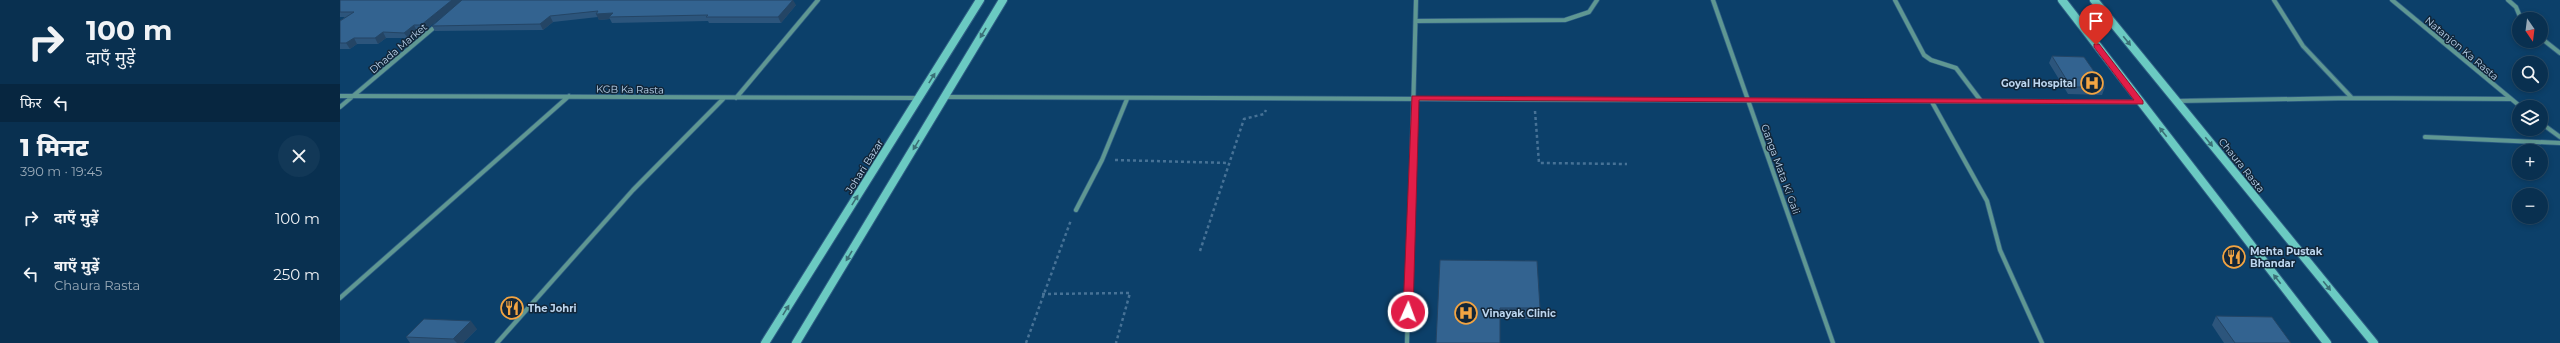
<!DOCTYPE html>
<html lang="hi">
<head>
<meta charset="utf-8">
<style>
	:root { --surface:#093050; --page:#123857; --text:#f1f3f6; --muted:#99a9b7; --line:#294b67 }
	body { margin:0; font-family:Montserrat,"Noto Sans Devanagari",sans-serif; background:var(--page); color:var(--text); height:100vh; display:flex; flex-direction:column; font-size:15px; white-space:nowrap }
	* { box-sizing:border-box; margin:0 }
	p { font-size:13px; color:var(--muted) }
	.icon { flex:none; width:22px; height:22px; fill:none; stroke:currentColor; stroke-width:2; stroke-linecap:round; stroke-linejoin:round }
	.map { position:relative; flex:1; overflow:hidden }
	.sheet { display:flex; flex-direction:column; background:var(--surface); width:340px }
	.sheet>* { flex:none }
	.banner { background:#093050; color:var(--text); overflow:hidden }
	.needle { width:26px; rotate:166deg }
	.fabs { position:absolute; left:2172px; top:12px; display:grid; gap:8px }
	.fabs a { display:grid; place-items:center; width:36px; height:36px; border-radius:50%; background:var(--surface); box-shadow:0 2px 6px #0003,0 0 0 1px var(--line); font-size:20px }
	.pin { position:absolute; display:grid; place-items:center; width:34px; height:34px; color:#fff; margin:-41px -17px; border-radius:50% 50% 50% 0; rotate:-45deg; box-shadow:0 0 4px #0007 }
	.pin .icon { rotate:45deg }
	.me { position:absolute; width:44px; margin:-22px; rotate:2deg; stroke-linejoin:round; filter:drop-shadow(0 0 3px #0008) }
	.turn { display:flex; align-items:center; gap:14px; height:84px; padding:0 20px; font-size:18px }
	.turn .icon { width:52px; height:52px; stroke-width:2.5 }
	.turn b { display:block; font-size:28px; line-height:34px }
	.then { display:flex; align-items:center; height:38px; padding:0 20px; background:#0003; gap:8px; font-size:15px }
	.round { display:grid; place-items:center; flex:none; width:42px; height:42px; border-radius:21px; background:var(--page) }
	.head { display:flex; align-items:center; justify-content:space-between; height:68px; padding:0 20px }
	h1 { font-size:24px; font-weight:800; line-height:30px }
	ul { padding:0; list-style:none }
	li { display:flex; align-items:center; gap:12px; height:56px; padding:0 20px }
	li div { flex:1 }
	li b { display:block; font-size:15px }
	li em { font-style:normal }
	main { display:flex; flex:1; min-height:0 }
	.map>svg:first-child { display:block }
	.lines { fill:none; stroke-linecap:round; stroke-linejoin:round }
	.street-casing { stroke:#2f5e84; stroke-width:5.5 }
	.secondary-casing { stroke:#2f5e84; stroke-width:10 }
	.path { stroke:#477296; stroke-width:2.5; stroke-dasharray:3 3; stroke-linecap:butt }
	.street { stroke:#5f9792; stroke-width:4 }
	.secondary { stroke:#6bcac2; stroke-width:8 }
	.wall { fill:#2c557c }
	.shaded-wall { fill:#244565 }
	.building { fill:#336390; stroke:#244565 }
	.oneway { fill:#3a7077 }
	.route { fill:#e11d48; stroke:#92132f }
	.labels { text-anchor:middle; stroke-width:3; stroke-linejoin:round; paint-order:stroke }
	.street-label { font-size:10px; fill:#bcd5ee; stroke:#122639 }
	.poi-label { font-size:10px; font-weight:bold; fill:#bcd5ee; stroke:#122639; text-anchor:start }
</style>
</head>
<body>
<main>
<section class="sheet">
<div class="banner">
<div class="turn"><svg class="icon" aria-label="right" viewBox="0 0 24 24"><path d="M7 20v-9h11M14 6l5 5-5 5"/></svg><div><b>100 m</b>दाएँ मुड़ें</div></div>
<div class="then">फिर<svg class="icon" aria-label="left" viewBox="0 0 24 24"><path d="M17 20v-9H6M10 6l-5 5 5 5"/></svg></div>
</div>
<div class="head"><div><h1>1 मिनट</h1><p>390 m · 19:45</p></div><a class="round"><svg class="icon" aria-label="close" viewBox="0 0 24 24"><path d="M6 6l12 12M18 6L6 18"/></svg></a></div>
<ul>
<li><svg class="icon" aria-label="right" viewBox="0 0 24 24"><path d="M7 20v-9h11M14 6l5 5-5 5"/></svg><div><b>दाएँ मुड़ें</b></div><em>100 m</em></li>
<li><svg class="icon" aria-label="left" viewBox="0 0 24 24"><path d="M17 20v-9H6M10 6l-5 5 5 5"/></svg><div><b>बाएँ मुड़ें</b><p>Chaura Rasta</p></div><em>250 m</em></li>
</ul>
</section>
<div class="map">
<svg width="2220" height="343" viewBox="0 0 2220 343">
	<rect width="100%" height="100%" fill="#0c406a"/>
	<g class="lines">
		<g class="street-casing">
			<path id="street" d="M1373 0 1493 343
				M1555 0 1584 55 1591 60 1616 68 1641 101
				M1934 0 1963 46 2012 98
				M2052 0 2181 107
				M2168 0 2176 7 2181 19
				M1076 21 1225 20 1249 12 1257 0
				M2201 38 2220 53
				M0 96 579 98
				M605 97 1800 102
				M396 98 478 0
				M1837 101 2012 98 2171 99
				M1592 102 1647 201 1660 250 1702 343
				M0 107 97 25
				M2201 123 2220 137
				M2085 137 2220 143
				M736 210 762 160 787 99
				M0 298 229 96
				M157 343 293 190 384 98
				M1067 343 1076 0"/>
		</g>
		<g class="secondary-casing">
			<path id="secondary" d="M1722 0 1987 343
				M1754 0 2034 343
				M425 343 640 0
				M456 343 663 0"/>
		</g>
		<path class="path" d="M1195 111 1199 163 1287 164
			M775 160 889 163
			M860 251 904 119 924 114 926 110
			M702 294 790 293 776 343
			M686 343 731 220"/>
		<use href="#street" class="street"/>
		<use href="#secondary" class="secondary"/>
	</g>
	<path class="wall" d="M0 0 456 5 441 23H369L368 21 272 23 270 19 259 20 258 17 213 22 203 30 95 31 92 26 113 8 84 31H77L68 38H46L38 44H17L10 49H0V21L5 17H0Z
		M1712 56 1765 87 1762 95 1728 94 1709 63Z
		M1100 260 1200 308 1199 319H1160Z
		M1876 316 1951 343H1884L1872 325Z
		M137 329 123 343H70L66 337Z"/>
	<path class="shaded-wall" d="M112 0H123L84 31 81 25Z
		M453 0 456 5 441 23 438 17Z
		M273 13 269 17 270 19 259 20 256 14Z
		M210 16 213 22 203 30 200 24Z
		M74 25 77 31 68 38 64 33Z
		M43 32 46 38 38 44 35 38Z
		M14 38 17 44 10 49 6 43Z
		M131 321 137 329 123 343H117L113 339Z"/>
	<path class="building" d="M0 0H112L81 25H74L64 33 43 32 35 38H14L6 43H0V21L14 12H0Z
		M122 0H453L438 17H366L368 15 269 17 273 13 256 14 258 11 210 16 200 24 92 26Z
		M1712 56 1744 57 1765 87H1731Z
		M1100 260 1197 261 1200 308H1160V343H1096Z
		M1876 316 1932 317 1951 343H1895Z
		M84 319 131 321 113 339 66 337Z"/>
	<defs><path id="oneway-solid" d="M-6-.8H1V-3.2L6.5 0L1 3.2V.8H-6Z"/></defs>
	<g class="oneway">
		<use href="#oneway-solid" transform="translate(643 33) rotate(121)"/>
		<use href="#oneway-solid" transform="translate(1787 41) rotate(51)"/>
		<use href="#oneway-solid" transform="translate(592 78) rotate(-58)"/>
		<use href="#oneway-solid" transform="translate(1823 132) rotate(-128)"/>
		<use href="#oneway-solid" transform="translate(1869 142) rotate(51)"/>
		<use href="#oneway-solid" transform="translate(576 145) rotate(121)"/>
		<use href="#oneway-solid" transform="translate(515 200) rotate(-58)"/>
		<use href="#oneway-solid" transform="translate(509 256) rotate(121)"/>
		<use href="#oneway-solid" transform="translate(1937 279) rotate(-128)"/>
		<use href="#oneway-solid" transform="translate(1987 286) rotate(51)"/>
		<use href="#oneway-solid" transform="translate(446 310) rotate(-58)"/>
	</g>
	<path class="route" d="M1754 44H1759L1803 101V104L1079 100 1073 312 1068 316 1063 312 1072 96 1794 100 1754 47Z"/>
	<defs>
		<g id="hospital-ring" transform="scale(1.15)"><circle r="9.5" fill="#122639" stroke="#f3a442" stroke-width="1.5"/><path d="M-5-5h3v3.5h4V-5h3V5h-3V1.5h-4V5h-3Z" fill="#f3a442"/></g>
		<g id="restaurant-ring" transform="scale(1.15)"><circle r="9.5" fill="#122639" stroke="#f3a442" stroke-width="1.5"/><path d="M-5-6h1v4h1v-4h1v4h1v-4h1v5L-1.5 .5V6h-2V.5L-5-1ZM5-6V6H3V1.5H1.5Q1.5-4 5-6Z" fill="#f3a442"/></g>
	</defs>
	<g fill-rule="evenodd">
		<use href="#hospital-ring" x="1752" y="83"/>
		<use href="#restaurant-ring" x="1894" y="257"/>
		<use href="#restaurant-ring" x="172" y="308"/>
		<use href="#hospital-ring" x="1126" y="313"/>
	</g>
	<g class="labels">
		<g class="street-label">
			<text transform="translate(58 48) rotate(-40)" y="4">Dhada Market</text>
			<text transform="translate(2122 48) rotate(40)" y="4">Natanjon Ka Rasta</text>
			<text transform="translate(290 89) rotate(1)" y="4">KGB Ka Rasta</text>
			<text transform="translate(1902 165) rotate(51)" y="4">Chaura Rasta</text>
			<text transform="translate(524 166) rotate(-58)" y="4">Johari Bazar</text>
			<text transform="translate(1441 169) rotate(70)" y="4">Ganga Mata Ki Gali</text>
		</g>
		<g class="poi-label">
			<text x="1736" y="87" text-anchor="end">Goyal Hospital</text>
			<text x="1910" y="255">Mehta Pustak<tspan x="1910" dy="12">Bhandar</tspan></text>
			<text x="188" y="312">The Johri</text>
			<text x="1142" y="317">Vinayak Clinic</text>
		</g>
	</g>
</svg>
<div class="fabs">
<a><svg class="needle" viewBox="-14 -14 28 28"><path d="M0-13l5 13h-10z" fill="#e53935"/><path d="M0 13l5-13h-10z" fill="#99a9b7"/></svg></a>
<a><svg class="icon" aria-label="search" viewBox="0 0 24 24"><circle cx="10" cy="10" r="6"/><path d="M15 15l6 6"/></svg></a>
<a><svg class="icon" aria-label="layers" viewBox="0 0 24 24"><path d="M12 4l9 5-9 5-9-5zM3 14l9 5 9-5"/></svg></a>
<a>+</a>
<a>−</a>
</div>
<div class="pin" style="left:1756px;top:45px;background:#d93025"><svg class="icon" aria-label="arrive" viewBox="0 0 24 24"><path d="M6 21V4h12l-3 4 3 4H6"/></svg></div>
<svg class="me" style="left:1068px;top:312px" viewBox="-20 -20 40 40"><circle r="17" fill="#e11d48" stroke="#fff" stroke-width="3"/><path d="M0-11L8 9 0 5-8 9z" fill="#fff"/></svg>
</div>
</main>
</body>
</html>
